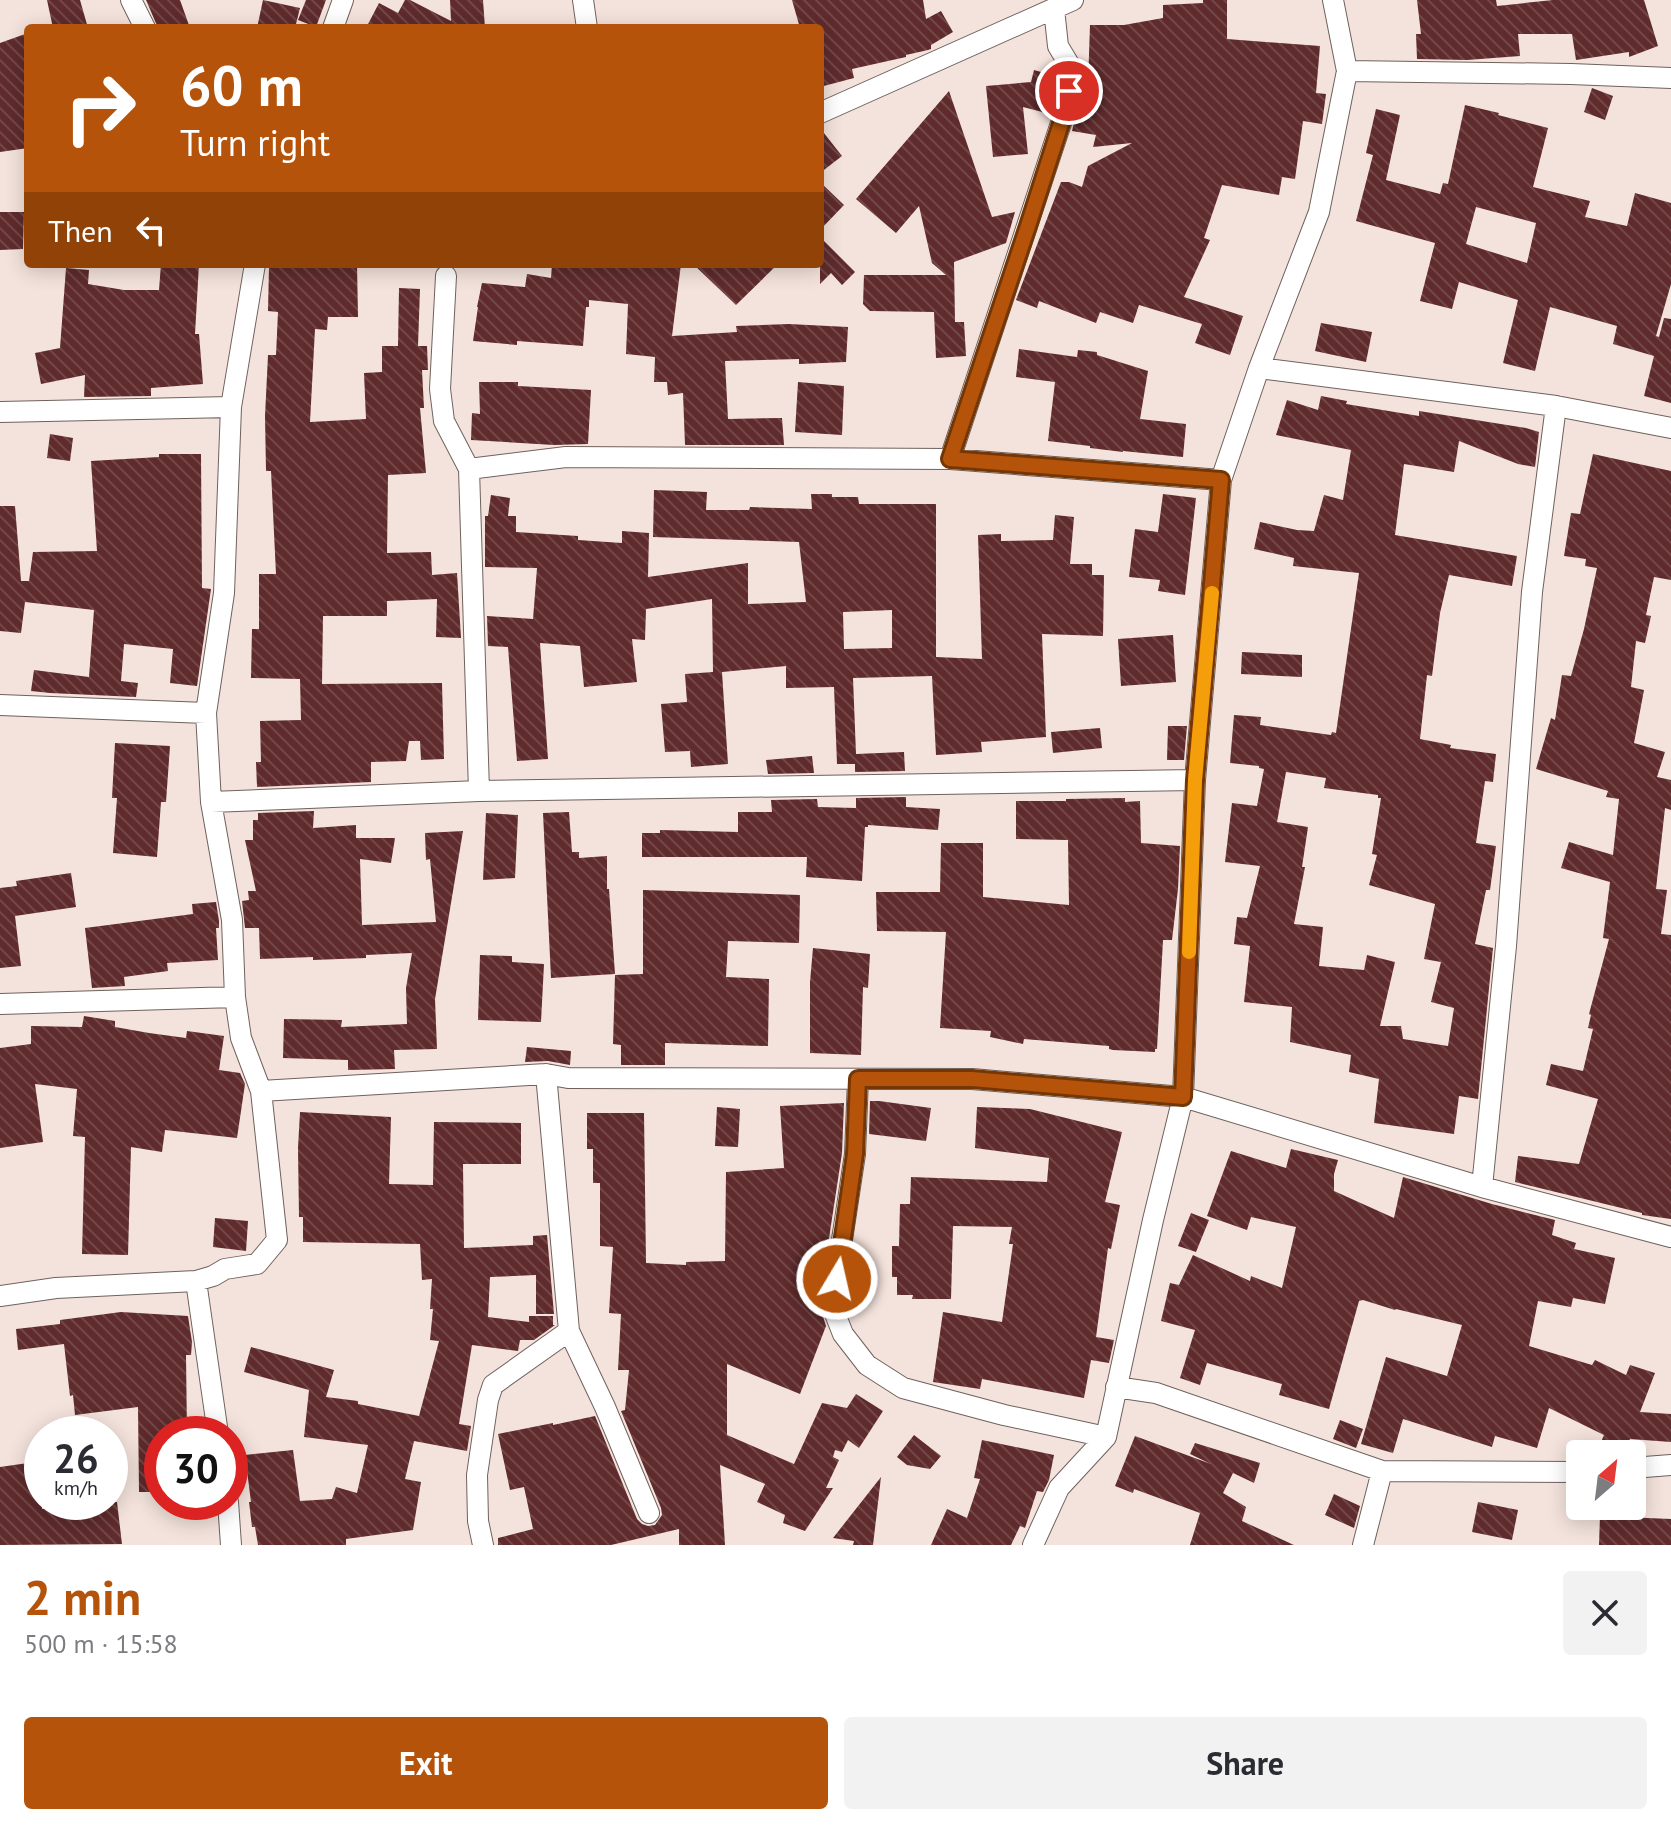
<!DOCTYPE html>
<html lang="en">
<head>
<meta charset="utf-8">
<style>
	:root { --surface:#fff; --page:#f2f2f3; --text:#2b2b33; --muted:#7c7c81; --accent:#b45309 }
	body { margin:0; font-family:"PT Sans",sans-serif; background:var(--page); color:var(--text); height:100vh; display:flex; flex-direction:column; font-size:30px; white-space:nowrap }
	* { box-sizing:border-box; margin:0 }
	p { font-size:26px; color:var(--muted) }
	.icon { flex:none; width:44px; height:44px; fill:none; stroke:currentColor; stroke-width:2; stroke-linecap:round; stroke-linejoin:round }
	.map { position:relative; height:1545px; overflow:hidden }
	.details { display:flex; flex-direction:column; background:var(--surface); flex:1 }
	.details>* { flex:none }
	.guide { position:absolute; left:24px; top:24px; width:800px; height:244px; border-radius:8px; box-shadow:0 4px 20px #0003; background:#b45309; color:#fff; overflow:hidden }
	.needle { width:52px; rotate:28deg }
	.buttons { position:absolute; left:1566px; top:1440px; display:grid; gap:16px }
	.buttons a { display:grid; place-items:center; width:80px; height:80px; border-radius:8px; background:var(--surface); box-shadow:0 4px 20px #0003; font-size:40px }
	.speed { position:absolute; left:24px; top:1416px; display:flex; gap:16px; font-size:40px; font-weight:700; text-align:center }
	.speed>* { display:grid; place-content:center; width:104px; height:104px; border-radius:50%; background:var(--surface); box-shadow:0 4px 20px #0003; line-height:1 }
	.speed small { font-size:20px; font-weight:400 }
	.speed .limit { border:12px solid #d22; background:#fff; color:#111 }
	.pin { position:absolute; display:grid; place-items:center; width:68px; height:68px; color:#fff; margin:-34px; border:4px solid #fff; border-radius:50%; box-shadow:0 2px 8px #0007 }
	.me { position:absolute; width:88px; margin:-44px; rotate:9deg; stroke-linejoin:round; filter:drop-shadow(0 0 6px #0008) }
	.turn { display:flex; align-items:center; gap:28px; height:168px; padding:0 24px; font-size:36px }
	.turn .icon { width:104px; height:104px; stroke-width:2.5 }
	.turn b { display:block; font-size:56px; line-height:68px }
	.then { display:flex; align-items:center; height:76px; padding:0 24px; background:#0003; gap:16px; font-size:30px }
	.round { display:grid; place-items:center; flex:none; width:84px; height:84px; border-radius:8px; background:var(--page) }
	.head { display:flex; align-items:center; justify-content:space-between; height:136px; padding:0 24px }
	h1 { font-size:48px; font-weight:800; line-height:60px; color:var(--accent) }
	.action { display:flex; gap:16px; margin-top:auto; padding:16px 24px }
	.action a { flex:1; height:92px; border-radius:8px; background:var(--accent); color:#fff; font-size:32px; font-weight:800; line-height:92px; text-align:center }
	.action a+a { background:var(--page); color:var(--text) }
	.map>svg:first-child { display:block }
	.building { fill:url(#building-back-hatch); fill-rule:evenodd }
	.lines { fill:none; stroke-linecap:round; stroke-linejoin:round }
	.street-casing { stroke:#6f615c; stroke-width:22 }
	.street { stroke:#fff; stroke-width:20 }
	.route-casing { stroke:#753606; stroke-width:20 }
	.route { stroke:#b45309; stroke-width:14 }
	.slow { stroke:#f59e0b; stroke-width:14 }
</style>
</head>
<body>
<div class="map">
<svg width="1671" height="1545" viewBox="0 0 1671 1545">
	<defs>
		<pattern id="building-back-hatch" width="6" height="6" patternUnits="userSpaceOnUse" patternTransform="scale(2)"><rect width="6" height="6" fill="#5f2b2c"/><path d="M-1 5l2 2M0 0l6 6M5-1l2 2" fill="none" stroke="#714748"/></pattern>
	</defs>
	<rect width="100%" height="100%" fill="#f4e3dc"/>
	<path class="building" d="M47 0H80L88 28H53Z
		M146 0H180L190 28H158Z
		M263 0 300 8 295 28H257Z
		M306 0H326L316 27 298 20Z
		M405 0H410L451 21 450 0H483L485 28H366L379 3 398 13Z
		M792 0H923L926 19 941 11 953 32 931 45V49L928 50 906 55V57L852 69 854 78 820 87V28H800Z
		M1203 0H1227V39L1320 46 1316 93 1326 94 1322 124 1303 121 1295 179 1282 177 1279 195 1222 185 1204 238 1210 240 1184 297 1243 316 1230 355 1195 343 1202 324 1139 305 1133 323 1100 312 1096 323 1039 301 1037 308 1016 300 1061 182H1069L1082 187 1088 166 1132 143 1093 147 1096 135 1072 131 1084 83 1088 84 1090 25H1124L1163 18V5L1203 3Z
		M1417 0H1496L1497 6 1553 0H1644L1658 46 1629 57V52L1576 60 1572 34H1518L1520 56 1467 60 1417 59 1416 34H1421Z
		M28 33V148L0 152V43Z
		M1034 70 1059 77 1050 114 1023 107 1028 154 993 157 986 86 1031 82Z
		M1592 88 1613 96 1605 120 1584 112Z
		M949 91 992 217 1015 212 1006 243 954 262 955 322H964L966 356 936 358 934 312 870 311 863 304 864 275H946L932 263 919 206 896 233 856 199Z
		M1465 105 1499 113 1498 115 1548 128 1533 187 1590 201 1585 217 1627 226 1635 193 1671 203V284L1656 336 1659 337 1664 318 1671 319V403L1644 396 1654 356 1613 344 1617 326 1550 307 1535 371 1503 363 1518 300 1459 282 1452 309 1420 301 1435 243 1356 221 1373 155 1366 153 1376 109 1400 115 1386 180 1440 194 1443 183 1448 184ZM1476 207 1536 223 1527 263 1466 244Z
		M820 128 842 156 820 173Z
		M820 182 844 205 820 230Z
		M0 212H24L23 249 0 250Z
		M820 237 855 272 842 285 831 273 820 284Z
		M161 264H199L195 334H199L203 384 151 388V396L84 397 85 375 41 384 35 353 60 348 66 268 89 270 88 284 124 290H159Z
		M277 264H357L358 317H328L327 330 315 329 310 422 366 419 364 373 382 372V346H398L399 288 420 289 418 346H427L428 370H422L424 408H420L426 473 388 475 387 553 431 552 432 575 457 573 461 638 436 637 437 599 387 601V616H323L322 684 442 683 444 759 421 760 420 741H409L406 761 371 762V782L257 787 256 762H261L260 721 301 720 300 679 251 678 252 629H259V574H276L271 471H266L265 416 268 355H276L278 312 268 311 269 267H277Z
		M552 264H681L672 336 737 332 736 326 789 324 848 327 846 362 799 364V359L725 361 728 419 782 418 784 445H685L683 393 668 395 667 382H654L655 357 626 354 628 304 589 300V307H586L583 346 517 341V345L473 341 478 307H477L482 283 525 287 527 274 551 278Z
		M693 264H778L736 305Z
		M1321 323 1372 332 1366 362 1315 351Z
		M1019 349 1077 357 1078 350 1097 352V355L1148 371 1140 419 1186 424 1183 457 1123 451V452L1090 448V446L1048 441 1055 382 1016 377Z
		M479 382H518V386L591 390 588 444 554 445 471 440 472 413 480 414Z
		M798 382 844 386 842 435 795 432Z
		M1321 396 1347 401 1346 404 1419 416V411L1526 428 1539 432 1535 467 1518 464 1459 441 1454 472 1404 464 1395 535 1517 556 1512 586 1449 575 1440 613 1432 676 1427 675 1420 739 1451 745 1450 748 1496 754 1493 782 1485 781 1476 843 1496 846 1490 890H1486L1475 944 1493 948 1478 1099 1459 1096 1454 1134 1374 1123 1379 1079 1349 1072 1351 1055 1290 1042 1292 1007 1244 1002 1250 946 1234 944 1237 917 1247 918 1260 866 1225 862 1232 803 1257 806 1264 769 1259 768V766L1230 763 1234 715 1261 717 1260 725 1331 735 1332 732 1336 733 1359 573 1293 566 1294 558 1254 549 1260 522 1297 530 1314 531 1324 495 1343 500 1351 450 1276 435 1287 400 1318 410ZM1286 772 1326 778 1324 788 1378 795V798H1381L1372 854 1377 855 1369 885 1435 904 1424 959 1441 962 1431 1002 1454 1008 1448 1046 1403 1039 1401 1026H1380L1395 962 1367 955 1364 970 1319 966 1323 927 1294 924 1305 867H1302L1308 827 1277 822Z
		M50 434 73 438 70 461 47 458Z
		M159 454H201L202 588 211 589 197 686 170 683 173 649 124 644 121 681 138 683 136 697 50 693 31 691 34 670 89 677 94 610 25 602 21 633 0 631V506H15L21 581H29L33 552 97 551 91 461 159 457Z
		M1593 454 1671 471V580L1654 577 1646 615 1651 616 1645 643 1636 641 1631 687 1644 690 1634 743 1665 752 1657 777 1671 780V810L1665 808 1656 889 1667 890 1661 934 1671 935V1219L1642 1215V1213L1515 1182 1518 1156 1579 1164 1598 1099 1546 1085 1551 1064 1583 1071 1593 1029 1588 1028 1591 1015 1589 1014 1609 939 1603 938 1610 882 1561 868 1569 842 1613 855 1619 799 1606 797 1608 791 1536 769 1551 718 1555 720 1562 675 1571 676 1584 629 1597 568 1585 566 1586 559 1564 556 1571 513 1580 514Z
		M654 490 707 492 706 510H749L750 507 812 509 811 494H832V497H858L859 504H936V657L982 659 978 535 1001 534V541L1053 540 1055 515 1074 517 1070 564H1092V575H1104L1103 636 1042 634 1046 737 981 742 982 752 936 755 932 676 853 678 856 754 904 752 905 771 855 772V764H837L834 687 786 688V666L722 672 728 764 691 767 690 751 665 752 661 704 687 702 685 674 713 672 712 599 646 609 645 640 632 639 637 682 584 687 580 646 540 643 548 759 517 761 508 647 488 646 487 616 533 619 537 568 485 567V516H488L491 495 510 498 508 516H516V532L578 536V540L622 543V531L649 533 648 577 748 563V604L806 602 799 542 653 537ZM892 610V648L844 649 843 612Z
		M1163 494 1196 498 1185 595 1158 591 1160 580 1129 577 1135 529 1158 532Z
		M1173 635 1176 682 1121 686 1118 639Z
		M1242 652 1302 655V677L1241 674Z
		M1168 726H1187L1184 760H1167Z
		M1100 728 1102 748 1053 753 1051 732Z
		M115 743 170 746 166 802H161L157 857 113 853 117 798H112Z
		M812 756 814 773 768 774 766 760Z
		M906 797V807L940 809 938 830 868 825V827H865L862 881 806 877 807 857H642V833H660V830L738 832V812H772L771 800 817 799 818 807 856 808V798Z
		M1125 798V802L1140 801 1141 843 1180 846 1178 889 1172 940H1163L1157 1049H1155V1052L1113 1050 1109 1049V1046L1024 1039 1023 1044 990 1037 991 1031 940 1028 946 932 877 931 876 892H940L941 843H983V897L1069 905 1068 840 1016 839V801H1066V799Z
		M314 811 313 828 356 825V838H395L391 863 360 859 362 925 436 922 430 859 426 860 425 833 463 831 435 999 437 1049 394 1050 395 1069 348 1070V1060L283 1058 284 1019 342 1020 341 1027 407 1024 406 988 412 953 366 955V958L313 960V957L260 959 259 928H245L242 901 249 900 248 891H256L245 840H253V820H258V813Z
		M569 812 572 852H579V858L607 856V889H609L615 974 551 978 543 813Z
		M486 813 518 815 515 878 483 880Z
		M71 873 76 907 15 916 21 966 0 968V888L17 886 16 881Z
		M643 890 800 895 799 943 728 941 726 977 769 979 768 1046 665 1043V1065H621V1045L613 1044 615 975 643 974Z
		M216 902 219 921V928H216L218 960 167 963 168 971 124 977 125 986 92 988 85 928 193 914 192 904Z
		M813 948 870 954 868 988 863 987 861 1055 810 1053V982Z
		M480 955 512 956V962L544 964 541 1022 478 1020Z
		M84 1016 115 1021V1027L149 1033 186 1038 187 1031 224 1036 219 1070 240 1073 245 1084 237 1138 165 1130 162 1152 131 1147 128 1255 82 1254 85 1137 73 1136 77 1089 35 1084 43 1142 0 1148V1048L31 1044V1026L82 1027Z
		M527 1047 571 1051 570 1065 548 1061 525 1062Z
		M870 1101H879L931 1108 926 1141 869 1134Z
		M844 1103 842 1153 819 1304 826 1326 800 1394 727 1364V1435L794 1464 822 1403 847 1408 856 1394 883 1411 859 1448 848 1440 842 1452 835 1450 833 1457 839 1460 826 1488H833L805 1531 783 1523 785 1515 757 1502 765 1484 720 1465 725 1545H679V1529L611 1545H498V1538L533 1529 524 1487 510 1490 498 1434 553 1423V1425L595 1416 637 1519 642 1524 648 1526 655 1525 662 1515 661 1508 621 1411 625 1410 629 1370H618L621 1314 609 1313 613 1247 600 1246V1183H593V1149H587V1113H644L646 1263 686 1265V1262L725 1261 726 1172 784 1168 780 1106Z
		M717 1107 740 1109 738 1147 715 1146Z
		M977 1107 1030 1109 1122 1132 1105 1202 1120 1205 1111 1249 1108 1248 1096 1337 1114 1340 1109 1363 1091 1360 1084 1398 982 1379 980 1389 933 1382 943 1312 1002 1322 1013 1244H1009L1012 1227 953 1226 951 1299H912L913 1295H897V1277H892V1246H899L900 1204H910L911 1177 1047 1182 1049 1158 975 1148Z
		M300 1112 391 1117 389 1184 433 1185 434 1122 521 1123V1164H463L464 1248 533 1245V1236L547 1235 554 1314H536V1275L490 1277 488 1317 529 1322V1316H553V1325H555L534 1340H520L518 1351 472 1345 459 1424 471 1426 467 1451 414 1441 405 1479 421 1482 413 1530 346 1539V1545H258L255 1527H252L249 1502H251L245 1455 293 1450 300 1501 332 1499 336 1487 357 1493 368 1445 304 1437 309 1390 244 1372 251 1347 334 1370 326 1397 358 1401V1404L419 1416 439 1341 430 1340 433 1309H430L432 1279 422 1280 420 1244 303 1242V1217H299L298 1148Z
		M1291 1149 1338 1160 1334 1174V1191L1394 1218 1403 1177 1492 1204 1555 1220 1552 1235 1576 1243 1574 1249 1615 1258 1605 1304 1573 1298 1571 1307 1538 1301 1529 1346 1592 1365 1595 1360 1626 1375 1630 1365 1655 1373 1640 1412 1671 1414V1442L1630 1439 1624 1454H1621L1601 1442 1604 1435 1549 1408 1537 1448 1495 1436 1492 1447 1403 1419 1393 1453 1361 1444 1386 1357 1447 1376 1462 1325 1396 1309 1395 1310 1363 1300 1359 1301 1329 1409 1279 1395 1282 1384 1207 1363 1200 1385 1180 1378 1195 1330 1161 1321 1170 1283 1179 1285 1193 1255 1250 1281 1251 1276 1282 1288 1296 1227 1251 1217 1247 1230 1207 1216 1231 1151 1286 1168Z
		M1191 1213 1209 1220 1196 1252 1178 1246Z
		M215 1218 248 1221 246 1251 213 1247Z
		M121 1312 188 1316 192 1342 191 1355H186L187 1434H162V1492H139L138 1407 75 1415 73 1395 70 1396 64 1344 18 1350 16 1329 60 1324V1320Z
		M1340 1420 1363 1429 1356 1448 1333 1439Z
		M914 1435 941 1456 930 1469 907 1465 897 1457Z
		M1135 1436 1211 1464 1190 1454 1195 1443 1260 1463 1254 1483 1233 1473 1223 1493 1246 1507 1242 1521 1294 1545H1190L1200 1513 1134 1489 1133 1493 1115 1486Z
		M982 1440 1054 1455 1049 1480 1043 1492 1037 1491 1025 1528 1020 1526 1011 1545H931L947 1509 967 1518 980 1479 974 1478Z
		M42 1461V1509L85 1505 84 1502H117L122 1544 0 1545V1467Z
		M881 1477 873 1545H853L854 1541 833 1538Z
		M1334 1494 1360 1506 1354 1528 1325 1515Z
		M1478 1502 1518 1510 1512 1540 1472 1532Z
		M1600 1516 1671 1519V1545H1599Z"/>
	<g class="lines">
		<g class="street-casing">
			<path id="street" d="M131 0 145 28
				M583 0 587 28
				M333 28 343 0
				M1347 71 1571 74 1671 78
				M820 113 1073 0
				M446 276 440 389 444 421 469 469 479 791
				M1259 368 1556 406 1671 428
				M0 412 231 407
				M950 459 1065 111 1073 71 1058 46 1054 9
				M469 469 566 457 950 459 1221 480
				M0 705 206 713
				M211 802 479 791 1195 780
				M0 1004 235 997
				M546 1074 569 1331 605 1407 649 1513
				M858 1079 855 1154 832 1306 843 1334 867 1365 903 1388 1004 1415 1106 1437
				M261 1091 546 1074 568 1078 972 1079 1183 1097 1482 1187 1671 1237
				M1482 1187 1506 946 1532 592 1556 406
				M196 1281 218 1434
				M0 1296 56 1288 196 1281 213 1276 225 1269 257 1264 277 1240 261 1091 241 1038 235 997 232 920 211 802 206 713 224 593 231 407 255 264
				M1116 1387 1156 1393 1382 1471 1580 1472
				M1632 1468 1671 1465
				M228 1502 231 1545
				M483 1545 478 1521 477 1475 488 1400 493 1385 569 1331
				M1033 1545 1059 1488 1106 1437 1153 1220 1183 1097 1195 780 1221 480 1259 368 1319 212 1347 71 1333 0
				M1363 1545 1382 1471"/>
		</g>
		<use href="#street" class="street"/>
	</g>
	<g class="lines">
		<g class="route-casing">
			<path id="route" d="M837 1279 855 1154 858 1079H972L1183 1097 1195 780 1221 480 950 459 1028 226 1065 111 1069 91"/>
		</g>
		<use href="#route" class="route"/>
		<path class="slow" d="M1189 952 1195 780 1212 593"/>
	</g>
</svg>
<div class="buttons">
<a><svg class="needle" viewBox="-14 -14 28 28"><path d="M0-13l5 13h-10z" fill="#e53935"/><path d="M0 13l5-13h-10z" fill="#7c7c81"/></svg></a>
</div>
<div class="speed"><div>26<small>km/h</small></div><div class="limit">30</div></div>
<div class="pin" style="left:1069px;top:91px;background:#d93025"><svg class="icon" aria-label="arrive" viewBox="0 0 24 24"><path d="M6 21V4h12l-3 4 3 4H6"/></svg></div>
<svg class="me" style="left:837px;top:1279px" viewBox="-20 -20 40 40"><circle r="17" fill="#b45309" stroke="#fff" stroke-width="3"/><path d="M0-11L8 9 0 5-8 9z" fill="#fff"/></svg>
<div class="guide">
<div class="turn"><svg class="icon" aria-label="right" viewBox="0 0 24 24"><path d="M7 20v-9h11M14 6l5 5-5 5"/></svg><div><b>60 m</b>Turn right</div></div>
<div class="then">Then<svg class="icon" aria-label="left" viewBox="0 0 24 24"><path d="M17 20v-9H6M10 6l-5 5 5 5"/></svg></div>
</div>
</div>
<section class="details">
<div class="head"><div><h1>2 min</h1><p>500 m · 15:58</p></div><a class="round"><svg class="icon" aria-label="close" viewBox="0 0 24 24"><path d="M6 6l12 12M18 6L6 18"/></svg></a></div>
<div class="action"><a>Exit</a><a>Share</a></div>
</section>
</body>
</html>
